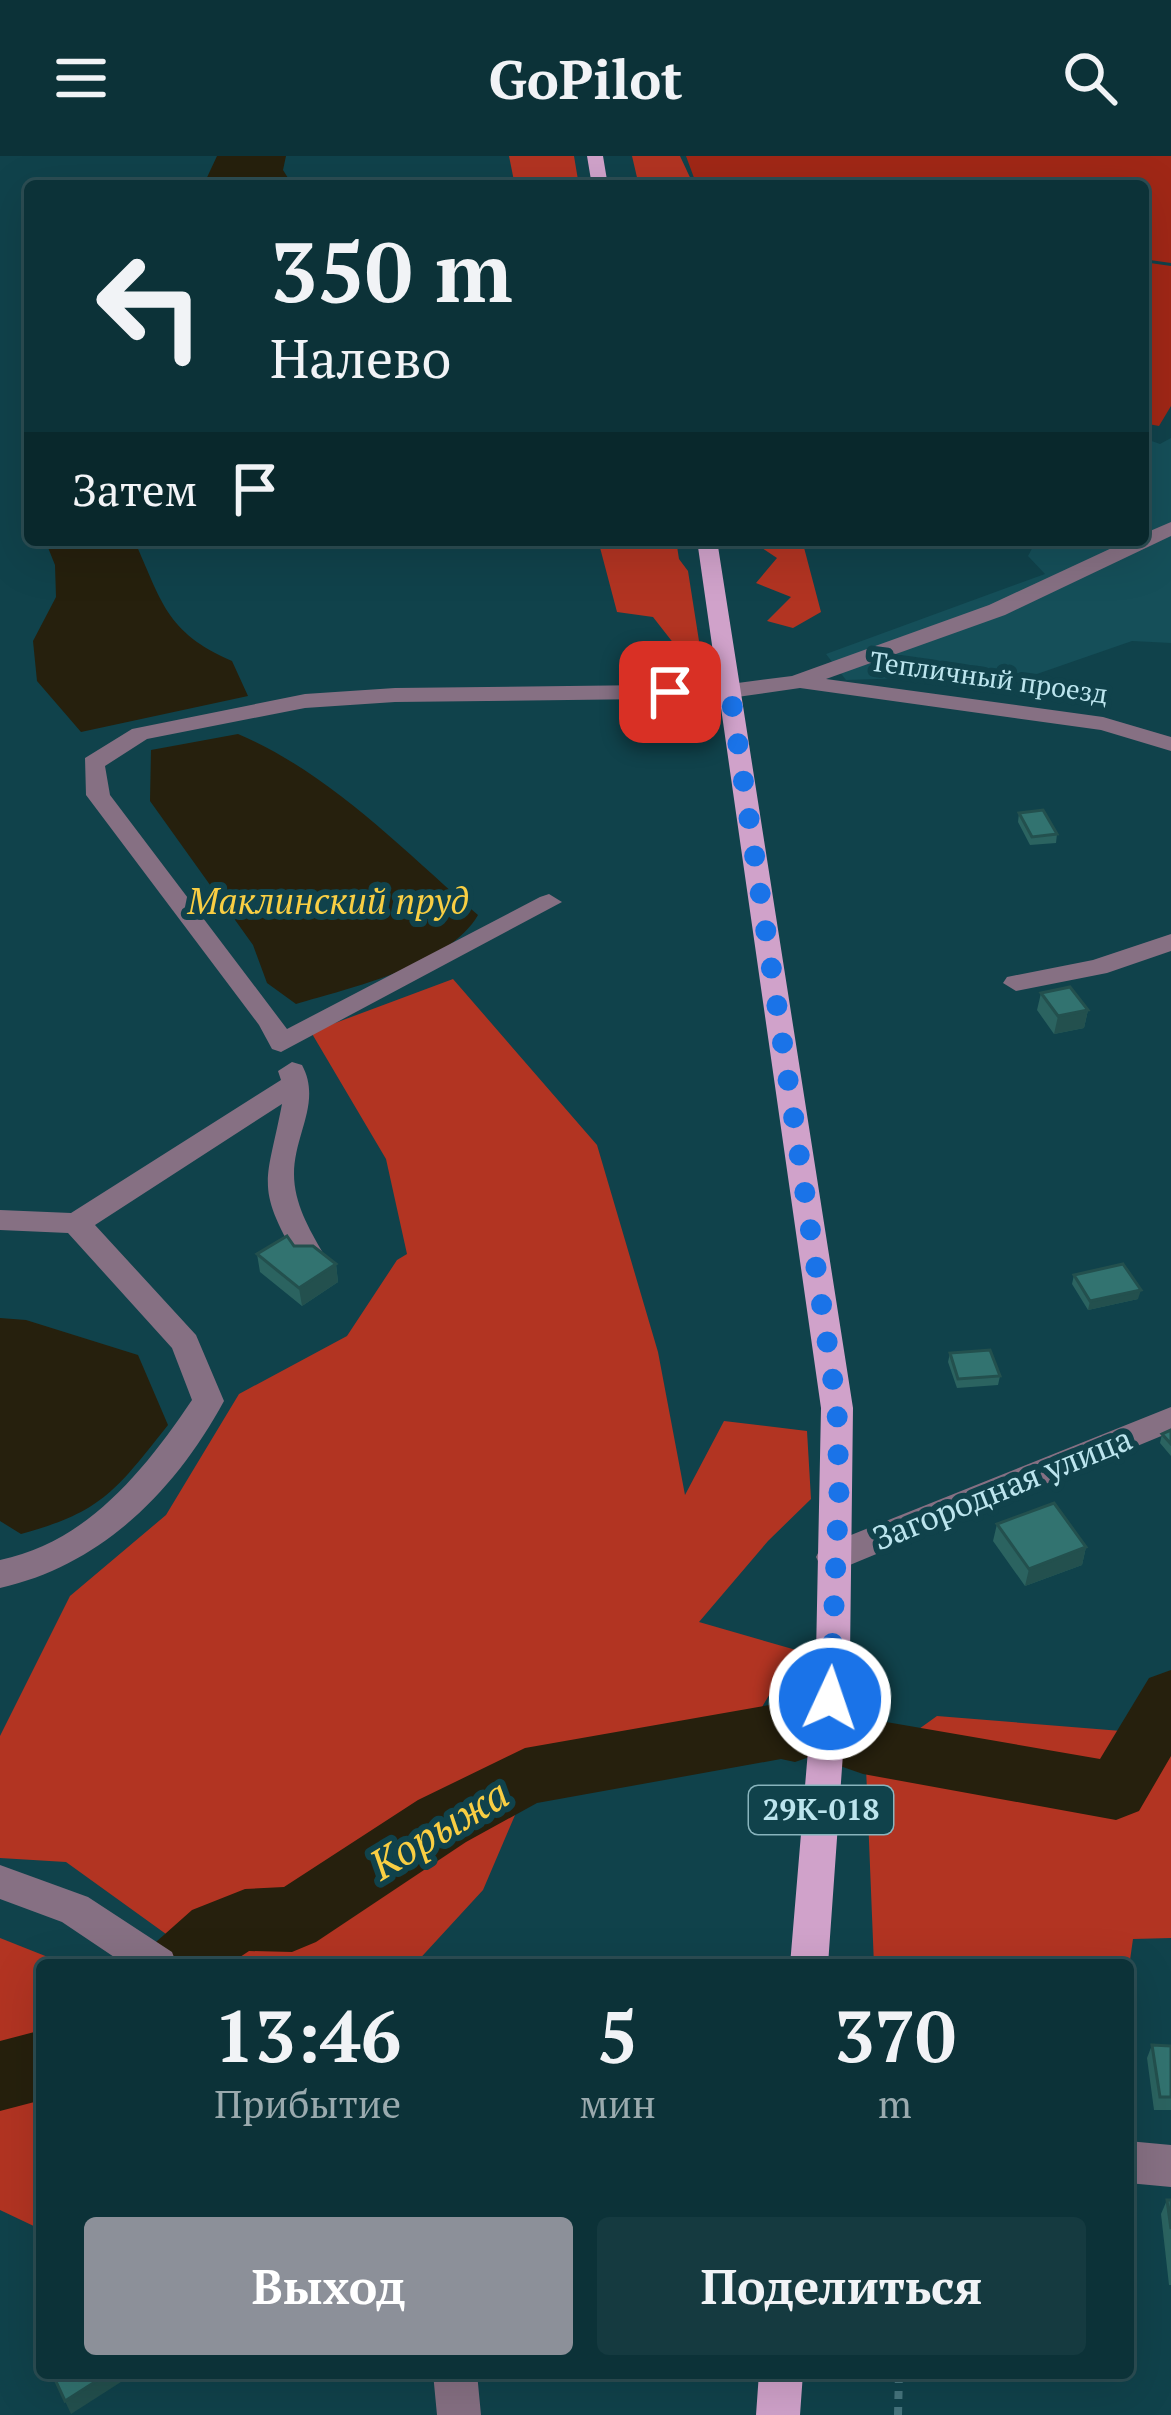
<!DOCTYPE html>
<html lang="ru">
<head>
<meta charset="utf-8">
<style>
	:root { --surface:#0c3238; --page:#153a40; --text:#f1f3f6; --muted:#9aaaae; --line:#2c4d53; --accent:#8c9099 }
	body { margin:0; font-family:"PT Serif",serif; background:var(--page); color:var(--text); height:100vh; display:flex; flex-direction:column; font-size:45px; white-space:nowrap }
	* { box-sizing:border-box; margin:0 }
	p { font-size:39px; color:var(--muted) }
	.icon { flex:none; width:66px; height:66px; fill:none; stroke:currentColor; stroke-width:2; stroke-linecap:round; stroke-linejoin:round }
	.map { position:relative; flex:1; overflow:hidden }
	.details { position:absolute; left:36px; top:1803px; width:1098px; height:420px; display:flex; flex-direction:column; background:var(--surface); border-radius:12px; box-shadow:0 12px 48px #0002,0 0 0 3px var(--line) }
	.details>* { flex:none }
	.guide { position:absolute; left:24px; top:24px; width:1125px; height:366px; border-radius:12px; box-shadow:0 12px 48px #0002,0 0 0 3px var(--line); background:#0c3238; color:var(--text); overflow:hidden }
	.pin { position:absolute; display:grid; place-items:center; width:102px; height:102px; color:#fff; margin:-51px; border-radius:24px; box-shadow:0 6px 18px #0006 }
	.me { position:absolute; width:132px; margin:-66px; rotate:3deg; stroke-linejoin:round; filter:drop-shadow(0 0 9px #0008) }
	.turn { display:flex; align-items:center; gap:42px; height:252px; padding:0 48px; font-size:54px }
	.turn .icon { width:156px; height:156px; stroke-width:2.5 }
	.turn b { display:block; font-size:84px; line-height:102px }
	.then { display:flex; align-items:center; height:114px; padding:0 48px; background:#0003; gap:24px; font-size:45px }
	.eta { display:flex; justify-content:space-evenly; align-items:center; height:204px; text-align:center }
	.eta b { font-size:72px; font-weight:800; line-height:84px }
	.button { display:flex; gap:24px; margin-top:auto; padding:24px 48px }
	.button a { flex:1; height:138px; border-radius:12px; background:var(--accent); color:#fff; font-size:48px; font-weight:800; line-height:138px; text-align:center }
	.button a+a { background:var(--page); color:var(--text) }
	header { display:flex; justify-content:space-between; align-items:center; height:156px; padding:0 48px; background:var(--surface); font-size:54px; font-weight:800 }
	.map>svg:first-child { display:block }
	.built { fill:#154f59 }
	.green { fill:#a02716 }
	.forest { fill:#b23422 }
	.water { fill:#26200d }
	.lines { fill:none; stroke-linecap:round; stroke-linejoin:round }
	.river { fill:#26200d; fill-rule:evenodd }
	.path { stroke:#46757e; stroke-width:8; stroke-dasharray:8 8; stroke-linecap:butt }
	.minor { fill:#867083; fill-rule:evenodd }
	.major { fill:#d0a2ca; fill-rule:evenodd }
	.wall { fill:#2b6360 }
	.shaded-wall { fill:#23504e }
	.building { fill:#327370; stroke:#23504e; stroke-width:3 }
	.route { stroke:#1a73e8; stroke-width:21; stroke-dasharray:0 37.8 }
	.labels { text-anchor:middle; stroke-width:12; stroke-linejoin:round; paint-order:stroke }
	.far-street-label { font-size:27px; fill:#bce5ee; stroke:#10424b }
	.shield { fill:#10424b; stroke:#88b4bd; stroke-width:3 }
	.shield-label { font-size:30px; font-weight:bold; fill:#bce5ee }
	.street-label { font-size:33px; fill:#bce5ee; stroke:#10424b }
	.water-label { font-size:36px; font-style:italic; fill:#f9ce43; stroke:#10424b }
	.near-water-label { font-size:42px; font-style:italic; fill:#f9ce43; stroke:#10424b }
</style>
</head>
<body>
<header><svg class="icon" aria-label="menu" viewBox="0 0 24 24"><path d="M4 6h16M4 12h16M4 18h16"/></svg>GoPilot<svg class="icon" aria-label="search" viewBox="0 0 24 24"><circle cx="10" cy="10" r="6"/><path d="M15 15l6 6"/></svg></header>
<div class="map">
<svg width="1171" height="2259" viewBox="0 0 1171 2259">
	<rect width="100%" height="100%" fill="#10424b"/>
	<path class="built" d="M1143 282 1160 288 1171 282V487L1132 485 994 533 952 513 909 522 846 524 826 498 1045 418 1028 400 1035 387 1031 384H1143Z"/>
	<path class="green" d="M686 0H1171V107L1143 103V30H697Z
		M1143 106 1171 110V250L1159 270 1143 267Z"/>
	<path class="forest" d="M509 0H574L579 30H515Z
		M632 0H680L694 30H639Z
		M598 384H676L679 403 688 415 699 485 685 502 653 461 617 456Z
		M750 384H802L821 456 793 472 767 465 791 441 756 427 777 402Z
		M453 823 597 989 658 1196 685 1339 724 1265 807 1275 811 1343 768 1385 699 1466 796 1494 743 1583 521 1645 483 1734 414 1809H209L66 1706 0 1702V1580L70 1440 166 1359 239 1238 347 1180 397 1104 407 1098 386 1003 311 876Z
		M937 1560 1171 1579V1782L1133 1783 1128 1818V1809H874L866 1611Z
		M0 1782 68 1809H42L40 2073 0 2054Z"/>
	<path class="water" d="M217 0H286L283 14 293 30H203Z
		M45 384H134C162 445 165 476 232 505L248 540 81 576 37 525 33 485 56 441 55 409Z
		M238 578C330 617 403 694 478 759 449 810 349 832 296 848L267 827 253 789 150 645 151 594Z
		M0 1162 26 1164 138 1199 168 1269C117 1333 103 1356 21 1378L0 1365Z"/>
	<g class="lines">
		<path class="river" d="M1171 1514V1600L1139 1655 1116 1664 863 1618 840 1610 831 1590 840 1570 863 1562 1100 1603 1149 1522Z
			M781 1547 818 1558 827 1578 818 1598 795 1606 781 1603 537 1647 466 1686 316 1786 292 1796 249 1795 228 1809H146L156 1786 192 1754 245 1733 284 1731 418 1644 525 1592Z
			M42 1874V1944L0 1955V1885Z"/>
		<path class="path" d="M898 2259 899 2217"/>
		<path class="minor" d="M1171 366V380L1005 459 826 523 1103 561 1171 581V595L1101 574 800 532 730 542 395 546 305 552 147 583 105 610 110 639 287 873 540 741 549 738 562 746 281 896 272 893 259 869 86 639 85 602 132 573 305 538 395 532 730 528 792 520 989 449 1129 384H1143V378Z
			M1171 778V795L1107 817 1016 835 1003 827 1007 821 1093 804Z
			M292 906 302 909C322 946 294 978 294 1018 294 1047 309 1073 323 1097L308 1107 298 1104C254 1029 267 1027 282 948L95 1069 196 1179 224 1245C175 1335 102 1409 0 1432V1404C87 1386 144 1315 192 1244L172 1192 68 1077 0 1074V1054L71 1057 281 924 278 915Z
			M1171 1251V1276L845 1411 833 1414 821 1411 816 1401 821 1391Z
			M0 1709 88 1741 172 1796 177 1809H126L62 1766 0 1743Z
			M1128 1985 1171 1989V2031L1128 2027Z
			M433 2217H477L481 2259H437Z"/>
		<path class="major" d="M587 0H603L608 30H592Z
			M697 384H717L853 1252 850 1499 828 1809H790L816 1499 821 1252Z
			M759 2217H803L800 2259H756Z"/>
	</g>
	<path class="wall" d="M1019 657 1057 678 1056 687 1030 689 1018 666Z
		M1041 837 1088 854 1084 872 1054 878 1037 854Z
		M294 1090 336 1108 338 1126 302 1150 260 1116 257 1098Z
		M1074 1119 1138 1143 1088 1154 1072 1128Z
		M950 1197 1000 1220 998 1229 957 1232 948 1206Z
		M1171 1274V1300L1160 1287 1162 1278Z
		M997 1368 1086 1391 1082 1409 1025 1430 993 1385Z
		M1152 1889 1171 1890V1954H1154L1147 1902Z
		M1167 2044H1171V2129H1169L1161 2058Z"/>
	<path class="shaded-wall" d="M1088 854 1084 872 1054 878 1058 860Z
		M336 1108 338 1126 302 1150 299 1132Z
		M1141 1134 1138 1143 1088 1154 1090 1145Z
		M1086 1391 1082 1409 1025 1430 1029 1413Z
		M109 2217H135L71 2258 65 2245Z"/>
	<path class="building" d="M1043 654 1057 678 1032 681 1019 657Z
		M1070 831 1088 854 1058 860 1041 837Z
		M287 1080 294 1090H313L336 1108 299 1132 257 1098Z
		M1123 1108 1141 1134 1090 1145 1074 1119Z
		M990 1194 1000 1220 958 1223 950 1197Z
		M1171 1274V1288L1162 1278Z
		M1054 1347 1086 1391 1029 1413 997 1368Z
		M1152 1889 1171 1890V1941H1160Z
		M1167 2044H1171V2073Z
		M52 2217H109L65 2245Z"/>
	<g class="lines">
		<path class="route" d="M670 536 730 535 837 1252 839 1335 830 1543"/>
	</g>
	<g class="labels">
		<g class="far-street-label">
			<text transform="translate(989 522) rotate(8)" y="9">Тепличный проезд</text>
		</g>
		<rect class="shield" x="749" y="1630" width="144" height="48" rx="9"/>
		<g class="shield-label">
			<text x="821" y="1664">29К-018</text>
		</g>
		<g class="street-label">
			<text transform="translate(1002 1332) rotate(-22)" y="12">Загородная улица</text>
		</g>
		<g class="water-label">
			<text x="328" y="758">Маклинский пруд</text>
		</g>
		<g class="near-water-label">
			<text transform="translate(439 1673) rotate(-31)" y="15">Корыжа</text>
		</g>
	</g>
</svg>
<div class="pin" style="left:670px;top:536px;background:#d93025"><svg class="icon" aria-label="arrive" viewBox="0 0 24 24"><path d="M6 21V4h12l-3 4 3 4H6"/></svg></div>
<svg class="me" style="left:830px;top:1543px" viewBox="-20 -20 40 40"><circle r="17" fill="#1a73e8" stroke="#fff" stroke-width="3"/><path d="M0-11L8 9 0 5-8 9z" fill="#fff"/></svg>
<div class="guide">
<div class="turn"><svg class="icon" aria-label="left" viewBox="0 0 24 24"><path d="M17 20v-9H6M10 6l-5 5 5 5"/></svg><div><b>350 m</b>Налево</div></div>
<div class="then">Затем<svg class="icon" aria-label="arrive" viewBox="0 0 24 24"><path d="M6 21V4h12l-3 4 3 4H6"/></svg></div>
</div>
<section class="details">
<div class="eta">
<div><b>13:46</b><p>Прибытие</p></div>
<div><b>5</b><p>мин</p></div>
<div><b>370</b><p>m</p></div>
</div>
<div class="button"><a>Выход</a><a>Поделиться</a></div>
</section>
</div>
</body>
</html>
